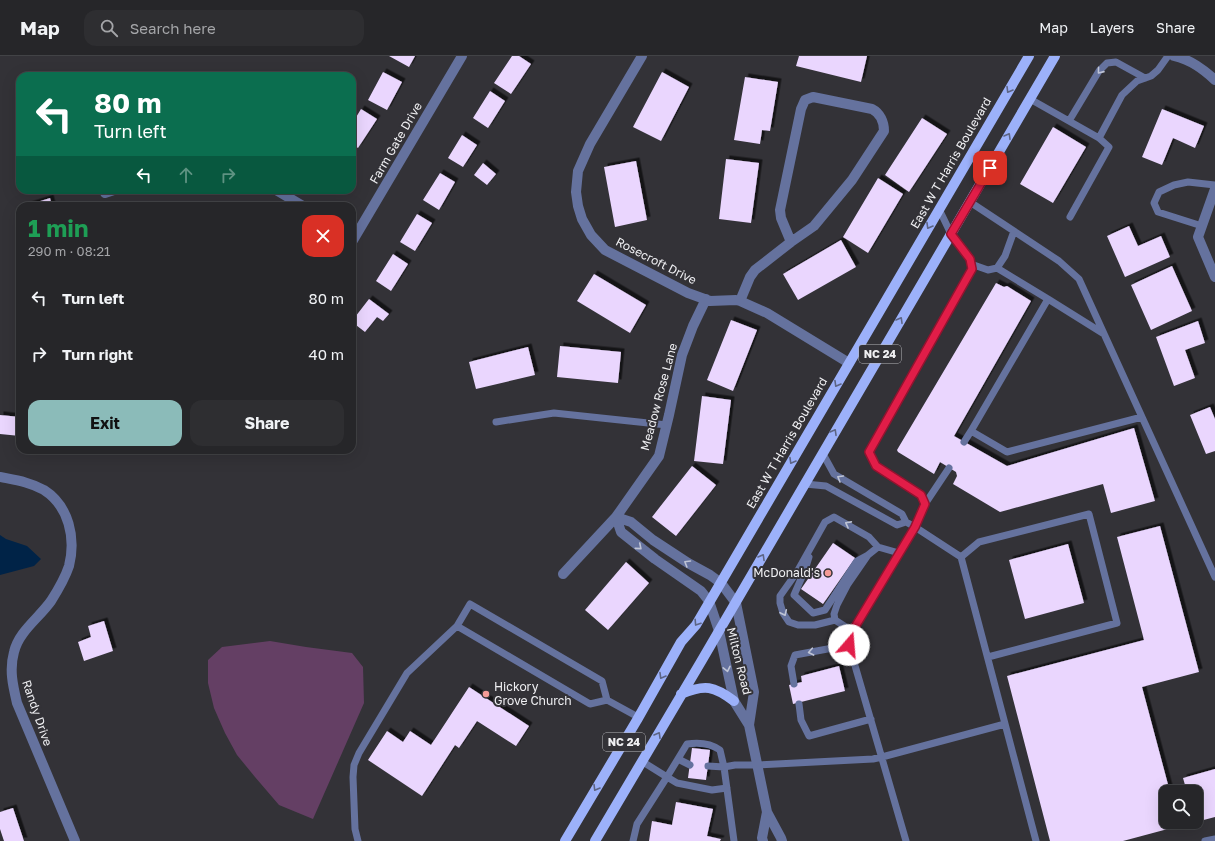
<!DOCTYPE html>
<html lang="en">
<head>
<meta charset="utf-8">
<style>
	:root { --surface:#262629; --page:#2e2e31; --text:#f1f3f6; --muted:#a4a5a8; --line:#424346; --accent:#8bbbb9 }
	body { margin:0; font-family:"Golos Text",sans-serif; background:var(--page); color:var(--text); height:100vh; display:flex; flex-direction:column; font-size:15px; white-space:nowrap }
	* { box-sizing:border-box; margin:0 }
	p { font-size:13px; color:var(--muted) }
	.icon { flex:none; width:22px; height:22px; fill:none; stroke:currentColor; stroke-width:2; stroke-linecap:round; stroke-linejoin:round }
	.map { position:relative; flex:1; overflow:hidden }
	.drawer { position:absolute; left:16px; top:146px; width:340px; height:252px; display:flex; flex-direction:column; background:var(--surface); border-radius:12px; box-shadow:0 4px 16px #0002,0 0 0 1px var(--line) }
	.drawer>* { flex:none }
	.banner { position:absolute; left:16px; top:16px; width:340px; height:122px; border-radius:12px; box-shadow:0 4px 16px #0002,0 0 0 1px var(--line); background:#0b6e4f; color:#fff; overflow:hidden }
	.buttons { position:absolute; left:1159px; top:729px; display:grid; gap:8px }
	.buttons a { display:grid; place-items:center; width:44px; height:44px; border-radius:8px; background:var(--surface); box-shadow:0 4px 16px #0002,0 0 0 1px var(--line); font-size:20px }
	.pin { position:absolute; display:grid; place-items:center; width:34px; height:34px; color:#fff; margin:-17px; border-radius:8px; box-shadow:0 2px 6px #0006 }
	.me { position:absolute; width:44px; margin:-22px; rotate:18deg; stroke-linejoin:round; filter:drop-shadow(0 0 3px #0008) }
	.turn { display:flex; align-items:center; gap:14px; height:84px; padding:0 12px; font-size:18px }
	.turn .icon { width:52px; height:52px; stroke-width:2.5 }
	.turn b { display:block; font-size:28px; line-height:34px }
	.lanes { display:flex; align-items:center; height:38px; padding:0 12px; background:#0003; justify-content:center; gap:20px; direction:ltr }
	.lanes .off { opacity:.35 }
	.round { display:grid; place-items:center; flex:none; width:42px; height:42px; border-radius:12px; background:var(--page) }
	.summary { display:flex; align-items:center; justify-content:space-between; height:68px; padding:0 12px }
	h1 { font-size:24px; font-weight:700; line-height:30px; color:#1e9e55 }
	.button { display:flex; gap:8px; margin-top:auto; padding:8px 12px }
	.button a { flex:1; height:46px; border-radius:12px; background:var(--accent); color:#111; font-size:16px; font-weight:700; line-height:46px; text-align:center }
	.button a+a { background:var(--page); color:var(--text) }
	ul { padding:0; list-style:none }
	li { display:flex; align-items:center; gap:12px; height:56px; padding:0 12px }
	li div { flex:1 }
	li b { display:block; font-size:15px }
	li em { font-style:normal }
	header { display:flex; align-items:center; gap:24px; box-sizing:border-box; height:56px; padding:0 20px; background:var(--surface); border-bottom:1px solid var(--line) }
	header strong { font-size:19px }
	nav { display:flex; gap:22px; margin-inline-start:auto; font-size:14px }
	.search { width:280px; height:36px; background:var(--page); display:flex; align-items:center; gap:10px; box-sizing:border-box; padding:0 14px; border-radius:12px; color:var(--muted); font-size:15px }
	.map>svg:first-child { display:block }
	.green { fill:#643f64 }
	.water { fill:#002347 }
	.building { fill:#ead6fe; filter:url(#shadow) }
	.lines { fill:none; stroke-linecap:round; stroke-linejoin:round }
	.service { stroke:#65729e; stroke-width:7 }
	.minor { stroke:#65729e; stroke-width:10 }
	.tertiary { stroke:#65729e; stroke-width:10 }
	.primary { stroke:#9cb1fa; stroke-width:10 }
	.oneway { stroke:#bfc4d5 }
	.oneway2 { stroke:#5d6585 }
	.route-casing { stroke:#92132f; stroke-width:10 }
	.route { stroke:#e11d48; stroke-width:7 }
	.poi-dot { fill:#f59b97; stroke:#333237; stroke-width:1.5 }
	.labels { text-anchor:middle; stroke-width:4; stroke-linejoin:round; paint-order:stroke }
	.shield { fill:#333237; stroke:#b7b7bb; stroke-width:1 }
	.shield-label { font-size:11px; font-weight:bold; fill:#f0f0f3 }
	.street-label { font-size:12px; fill:#f0f0f3; stroke:#333237 }
	.poi-label { font-size:12px; fill:#f0f0f3; stroke:#333237; text-anchor:end }
</style>
</head>
<body>
<header>
<strong>Map</strong>
<div class="search"><svg class="icon" aria-label="search" viewBox="0 0 24 24"><circle cx="10" cy="10" r="6"/><path d="M15 15l6 6"/></svg>Search here</div>
<nav><a>Map</a><a>Layers</a><a>Share</a></nav>
</header>
<div class="map">
<svg width="1215" height="785" viewBox="0 0 1215 785">
	<defs>
		<filter id="shadow"><feDropShadow dx="3.5" dy="-3.5" stdDeviation="0" flood-color="#0009"/></filter>
	</defs>
	<rect width="100%" height="100%" fill="#333237"/>
	<path class="green" d="M270 585 306 591 352 597 363 611 364 647 313 763 279 749 255 721 237 699 225 677 214 652 208 627V604L222 591Z"/>
	<path class="water" d="M0 479 6 483 27 490 41 503 34 510 0 519Z"/>
	<path class="building" d="M389 0H415L409 11Z
		M512 0H519L531 8 511 38 494 27Z
		M799 0H867L861 26 796 10Z
		M383 16 402 26 387 54 368 44Z
		M662 16 689 31 661 85 633 71Z
		M745 21 778 26 770 75 762 74 760 88 734 84Z
		M490 35 505 45 488 72 473 62Z
		M361 53 377 63 358 92 352 88V68Z
		M1162 53 1204 70 1195 92 1173 82 1162 109 1142 101Z
		M922 62 947 78 909 136 885 119Z
		M1053 71 1086 91 1053 147 1020 128Z
		M462 79 477 89 463 111 448 102Z
		M726 103 759 107 751 167 719 163Z
		M636 105 647 164 615 171 604 111Z
		M483 107 496 118 487 129 474 119Z
		M440 117 455 126 439 154 423 144Z
		M878 122 903 138 868 197 843 181Z
		M50 142 52 150H25Z
		M417 158 432 167 415 195 400 186Z
		M1129 170 1138 190 1161 180 1170 201 1125 221 1107 180Z
		M841 184 856 211 798 244 783 218Z
		M393 198 408 208 391 235 376 225Z
		M1172 210 1192 255 1151 274 1131 229Z
		M594 218 646 249 630 277 577 245Z
		M996 227 1004 231 1007 230 1031 245 954 380 1007 410 1134 372 1155 445 1111 457 1103 428 1000 456 953 428 957 420 956 416 940 406 934 418 898 396 897 394Z
		M369 243 389 258 383 265 377 261 365 276 352 266V265Z
		M731 264 757 274 733 335 707 324Z
		M1198 265 1205 287 1185 294 1195 322 1174 330 1156 281Z
		M560 290 621 296 618 327 557 321Z
		M528 291 535 319 476 333 469 306Z
		M702 340 731 344 723 408 694 405Z
		M1210 351 1215 363V395L1206 398 1190 359Z
		M0 359 20 361V380L0 378Z
		M692 410 716 429 676 480 652 461Z
		M1160 470 1199 616 1142 631 1170 736H1166V766H1178L1179 770 1123 785H1050L1007 620 1144 584 1117 481Z
		M833 487 855 502 823 548 801 533Z
		M1068 488 1084 547 1025 563 1009 504Z
		M626 506 649 527 608 574 585 554Z
		M104 565 113 595 84 605 78 586 91 581 88 570Z
		M839 610 845 635 793 648 789 629 802 626 801 620Z
		M469 631 529 670 516 690 477 665 459 692 455 689 422 740 368 704 387 675 403 686 410 675 431 689Z
		M692 692 710 694 706 724 688 722Z
		M1215 713V761L1196 766V736H1187L1183 722Z
		M676 746 713 753 707 780 721 783 720 785H649L652 765 672 769Z
		M13 752 24 785H4L0 773V756Z"/>
	<g class="lines">
		<path class="service" d="M1030 43 1099 82 1109 91 1070 161
			M1069 65 1099 15 1107 7 1116 6 1145 22
			M1099 82 1122 39 1137 25 1151 20 1158 14 1168 0
			M970 146 1059 205 1079 223 1215 521
			M939 153 951 178 970 203 972 213 869 396 876 410 921 439 925 448 915 471 961 501 1036 785
			M1202 170 1158 156 1154 147 1159 136 1174 129 1188 126 1215 129
			M971 208 988 214 997 212 1005 200 1014 175
			M997 212 1048 243
			M1104 278 1048 243 971 375 1007 396 1142 361
			M496 366 554 357 667 369
			M964 386 971 375
			M823 398 834 418 902 458 906 466 915 471 852 575 849 589 906 785
			M805 428 826 430 897 469 906 466
			M925 448 949 412
			M809 501 805 514 794 539 813 557 825 554 857 505 868 499
			M961 501 979 486 1089 458 1117 567 988 601
			M835 564 815 569H798L789 566 783 557 780 547V540L797 516 825 466 834 461 869 481 878 491 899 497
			M457 570 470 548 602 625 607 644
			M852 575 835 564 834 558 837 549 848 528 868 499 878 491
			M794 628 791 610 795 599 849 589
			M799 648 801 664 809 680 871 663
			M678 703 690 709
			M708 710 724 711 720 694C710 687 700 686 687 688L667 721 677 727 712 734 727 732
			M358 785 355 773 353 721 354 709 359 697 407 617 457 570 590 648 607 644 638 661
			M633 785 637 768 667 721 643 706
			M734 785 724 711 735 709H757L873 703 882 701 1005 668
			M1205 785 1215 783"/>
		<path class="minor" d="M642 0 590 88 578 115 576 136 578 150 582 163 591 179 605 194 688 237 710 245 736 244 740 245 767 257 849 307
			M1174 0C1191 4 1203 13 1215 24
			M813 41 872 53C880 57 884 66 884 75L852 124 814 170 791 186 781 162 780 154 801 53 805 44Z
			M1215 133 1198 181 1215 221
			M276 134 303 150
			M105 137 114 134
			M352 186 462 0
			M740 245 750 221 755 214 791 186
			M0 421C15 424 30 426 44 434 69 450 76 482 69 510 65 522 58 534 51 545 39 562 19 575 14 596 9 614 13 630 17 647L75 785
			M616 461 631 466 653 484 688 507 710 519 721 527 736 547
			M616 461 621 476 655 503 701 535 709 545
			M563 518 616 461 659 400 669 359 682 299 693 270 706 243"/>
		<path class="tertiary" d="M709 545 719 575 734 645 749 669
			M736 547 754 636 749 669 767 756 781 782 782 785
			M763 785 762 782 767 756"/>
		<path class="primary" d="M681 638C705 628 714 630 734 645
			M565 785 637 664 681 586 696 569 1029 0
			M595 785 702 604 1055 0"/>
	</g>
	<defs><path id="oneway-chevron" d="M-2-3.5L2.5 0L-2 3.5" fill="none" stroke-width="1.6" stroke-linecap="round" stroke-linejoin="round"/></defs>
	<g class="oneway">
		<use href="#oneway-chevron" transform="translate(1100 15) rotate(129)"/>
		<use href="#oneway-chevron" transform="translate(840 422) rotate(-150)"/>
		<use href="#oneway-chevron" transform="translate(848 468) rotate(-152)"/>
		<use href="#oneway-chevron" transform="translate(639 491) rotate(40)"/>
		<use href="#oneway-chevron" transform="translate(687 507) rotate(-149)"/>
		<use href="#oneway-chevron" transform="translate(784 557) rotate(65)"/>
		<use href="#oneway-chevron" transform="translate(811 596) rotate(169)"/>
		<use href="#oneway-chevron" transform="translate(727 613) rotate(78)"/>
	</g>
	<g class="oneway2">
		<use href="#oneway-chevron" transform="translate(1009 34) rotate(121)"/>
		<use href="#oneway-chevron" transform="translate(1008 80) rotate(-60)"/>
		<use href="#oneway-chevron" transform="translate(929 170) rotate(120)"/>
		<use href="#oneway-chevron" transform="translate(900 264) rotate(-60)"/>
		<use href="#oneway-chevron" transform="translate(837 328) rotate(120)"/>
		<use href="#oneway-chevron" transform="translate(834 376) rotate(-60)"/>
		<use href="#oneway-chevron" transform="translate(792 405) rotate(120)"/>
		<use href="#oneway-chevron" transform="translate(762 501) rotate(-60)"/>
		<use href="#oneway-chevron" transform="translate(697 567) rotate(123)"/>
		<use href="#oneway-chevron" transform="translate(662 620) rotate(120)"/>
		<use href="#oneway-chevron" transform="translate(658 679) rotate(-60)"/>
		<use href="#oneway-chevron" transform="translate(596 732) rotate(121)"/>
	</g>
	<g class="lines">
		<g class="route-casing">
			<path id="route" d="M849 589 852 576 915 471 925 448 921 439 876 410 869 396 972 213 970 203 951 178 990 112"/>
		</g>
		<use href="#route" class="route"/>
	</g>
	<g class="poi-dot">
		<circle cx="828" cy="517" r="4"/>
		<circle cx="486" cy="638" r="4"/>
	</g>
	<g class="labels">
		<g class="shield">
			<rect x="859" y="289" width="42" height="18" rx="3"/>
			<rect x="603" y="677" width="42" height="18" rx="3"/>
		</g>
		<g class="shield-label">
			<text x="880" y="302">NC 24</text>
			<text x="624" y="690">NC 24</text>
		</g>
		<g class="street-label">
			<text transform="translate(396 87) rotate(-60)" y="4">Farm Gate Drive</text>
			<text transform="translate(951 107) rotate(-60)" y="4">East W T Harris Boulevard</text>
			<text transform="translate(656 205) rotate(27)" y="4">Rosecroft Drive</text>
			<text transform="translate(659 341) rotate(-75)" y="4">Meadow Rose Lane</text>
			<text transform="translate(787 387) rotate(-60)" y="4">East W T Harris Boulevard</text>
			<text transform="translate(739 605) rotate(76)" y="4">Milton Road</text>
			<text transform="translate(37 657) rotate(71)" y="4">Randy Drive</text>
		</g>
		<g class="poi-label">
			<text x="820" y="521">McDonald's</text>
			<text x="494" y="635" text-anchor="start">Hickory<tspan x="494" dy="14">Grove Church</tspan></text>
		</g>
	</g>
</svg>
<div class="buttons">
<a><svg class="icon" aria-label="search" viewBox="0 0 24 24"><circle cx="10" cy="10" r="6"/><path d="M15 15l6 6"/></svg></a>
</div>
<div class="pin" style="left:990px;top:112px;background:#d93025"><svg class="icon" aria-label="arrive" viewBox="0 0 24 24"><path d="M6 21V4h12l-3 4 3 4H6"/></svg></div>
<svg class="me" style="left:849px;top:589px" viewBox="-20 -20 40 40"><circle r="19" fill="#fff"/><path d="M0-13L10 11 0 6-10 11z" fill="#e11d48"/></svg>
<div class="banner">
<div class="turn"><svg class="icon" aria-label="left" viewBox="0 0 24 24"><path d="M17 20v-9H6M10 6l-5 5 5 5"/></svg><div><b>80 m</b>Turn left</div></div>
<div class="lanes"><svg class="icon" aria-label="left" viewBox="0 0 24 24"><path d="M17 20v-9H6M10 6l-5 5 5 5"/></svg><svg class="icon off" aria-label="ahead" viewBox="0 0 24 24"><path d="M12 20V5M6 11l6-6 6 6"/></svg><svg class="icon off" aria-label="right" viewBox="0 0 24 24"><path d="M7 20v-9h11M14 6l5 5-5 5"/></svg></div>
</div>
<section class="drawer">
<div class="summary"><div><h1>1 min</h1><p>290 m · 08:21</p></div><a class="round" style="background:#d93025;color:#fff"><svg class="icon" aria-label="close" viewBox="0 0 24 24"><path d="M6 6l12 12M18 6L6 18"/></svg></a></div>
<ul>
<li><svg class="icon" aria-label="left" viewBox="0 0 24 24"><path d="M17 20v-9H6M10 6l-5 5 5 5"/></svg><div><b>Turn left</b></div><em>80 m</em></li>
<li><svg class="icon" aria-label="right" viewBox="0 0 24 24"><path d="M7 20v-9h11M14 6l5 5-5 5"/></svg><div><b>Turn right</b></div><em>40 m</em></li>
</ul>
<div class="button"><a>Exit</a><a>Share</a></div>
</section>
</div>
</body>
</html>
